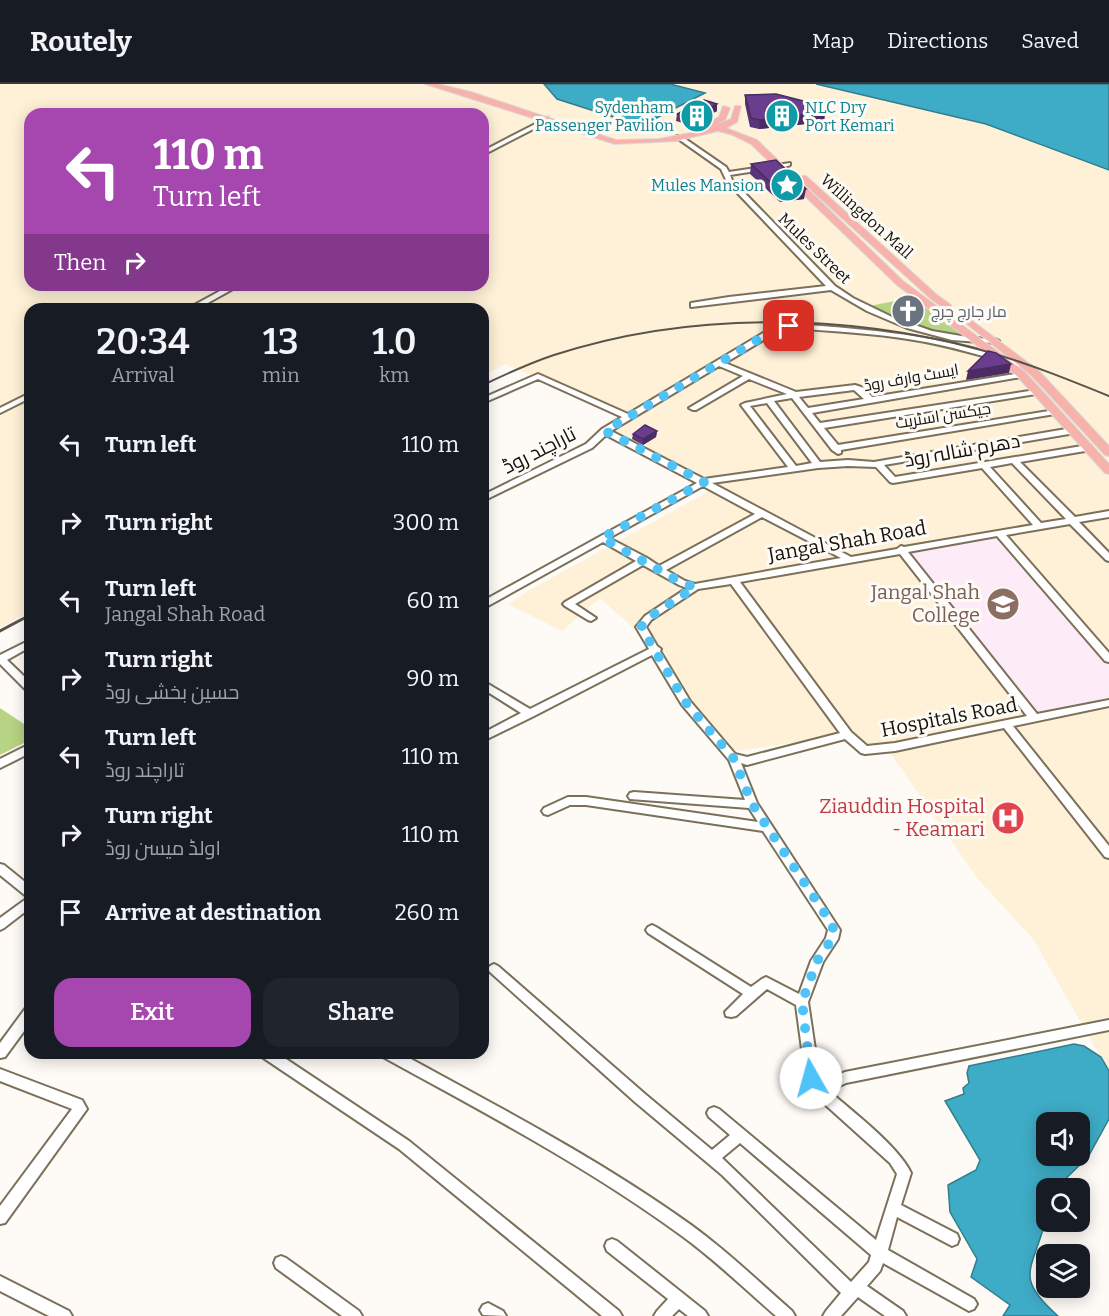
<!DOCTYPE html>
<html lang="en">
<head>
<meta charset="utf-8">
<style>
	:root { --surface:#171b24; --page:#20242c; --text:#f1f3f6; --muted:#9ea1a6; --line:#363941; --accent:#a647af }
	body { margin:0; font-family:Bitter,Cairo,serif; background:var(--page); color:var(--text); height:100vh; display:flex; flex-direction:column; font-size:22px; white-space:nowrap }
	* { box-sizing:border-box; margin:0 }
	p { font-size:20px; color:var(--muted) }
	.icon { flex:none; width:33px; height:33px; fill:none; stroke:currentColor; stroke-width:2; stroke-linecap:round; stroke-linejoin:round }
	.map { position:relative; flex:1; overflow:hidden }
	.side { position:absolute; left:24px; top:219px; width:465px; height:756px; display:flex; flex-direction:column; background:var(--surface); border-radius:18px; box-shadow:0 3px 15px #0003 }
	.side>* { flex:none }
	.hud { position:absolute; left:24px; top:24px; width:465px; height:183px; border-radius:18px; box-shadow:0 3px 15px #0003; background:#a647af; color:#fff; overflow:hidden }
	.fabs { position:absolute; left:1036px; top:1028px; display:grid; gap:12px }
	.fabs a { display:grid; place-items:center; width:54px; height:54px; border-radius:12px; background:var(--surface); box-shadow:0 3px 15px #0003; font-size:30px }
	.pin { position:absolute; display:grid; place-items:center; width:51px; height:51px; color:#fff; margin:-26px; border-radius:12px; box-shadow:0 3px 9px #0006 }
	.me { position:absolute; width:66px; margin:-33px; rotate:353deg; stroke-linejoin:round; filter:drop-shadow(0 0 4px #0008) }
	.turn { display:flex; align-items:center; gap:21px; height:126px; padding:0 30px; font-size:27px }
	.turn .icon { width:78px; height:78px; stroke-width:2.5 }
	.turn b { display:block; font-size:42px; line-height:51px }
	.then { display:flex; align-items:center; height:57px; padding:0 30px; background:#0003; gap:12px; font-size:22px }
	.eta { display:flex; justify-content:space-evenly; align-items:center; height:102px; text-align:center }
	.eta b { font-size:36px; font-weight:600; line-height:42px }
	.primary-button { display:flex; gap:12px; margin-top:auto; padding:12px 30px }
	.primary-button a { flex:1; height:69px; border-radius:18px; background:var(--accent); color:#fff; font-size:24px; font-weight:600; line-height:69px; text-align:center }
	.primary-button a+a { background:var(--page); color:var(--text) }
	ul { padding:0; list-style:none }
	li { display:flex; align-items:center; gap:18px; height:78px; padding:0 30px }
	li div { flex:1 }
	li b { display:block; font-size:22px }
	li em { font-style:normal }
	header { display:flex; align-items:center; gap:36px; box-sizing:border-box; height:84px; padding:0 30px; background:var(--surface); border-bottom:2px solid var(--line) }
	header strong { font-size:28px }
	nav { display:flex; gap:33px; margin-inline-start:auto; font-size:21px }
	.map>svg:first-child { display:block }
	.built { fill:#fef1d7; fill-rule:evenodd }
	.education { fill:#fdecf7 }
	.green { fill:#b7d484 }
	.water { fill:#3eacc6; stroke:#327e8d; stroke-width:1.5; fill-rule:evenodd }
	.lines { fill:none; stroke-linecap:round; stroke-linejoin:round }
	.minor-casing { stroke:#7b705a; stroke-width:4 }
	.major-casing { stroke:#dad9d8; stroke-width:2 }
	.minor { fill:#fff; fill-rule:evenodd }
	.major { fill:#f7b2ab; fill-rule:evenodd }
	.rail-far1 { stroke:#58544c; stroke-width:2 }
	.rail { stroke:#58544c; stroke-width:3 }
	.wall { fill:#5b3579 }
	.shaded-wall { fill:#4a2b63 }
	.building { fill:#6a3e8d; stroke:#4a2b63; stroke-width:1.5 }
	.route { stroke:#4fc3f7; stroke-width:10; stroke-dasharray:0 18 }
	.labels { text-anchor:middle; stroke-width:6; stroke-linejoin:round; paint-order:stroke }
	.far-culture-label { font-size:16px; fill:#0d838f; stroke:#fefbf6; text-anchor:end }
	.far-street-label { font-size:16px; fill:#161209; stroke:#fefbf6 }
	.far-worship-label { font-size:16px; fill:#5b616d; stroke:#fefbf6; text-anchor:start }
	.street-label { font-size:20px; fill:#161209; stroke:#fefbf6 }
	.education-label { font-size:20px; fill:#785e54; stroke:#fefbf6; text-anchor:end }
	.health-label { font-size:20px; fill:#be3a42; stroke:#fefbf6; text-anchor:end }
</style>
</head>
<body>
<header>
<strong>Routely</strong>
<nav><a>Map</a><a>Directions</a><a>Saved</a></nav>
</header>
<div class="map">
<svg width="1109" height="1232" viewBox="0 0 1109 1232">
	<rect width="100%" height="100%" fill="#fefbf6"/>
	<path class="built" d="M0 0H544L557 15 704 9 671 0H816L986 40 1109 86V987L1033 855 977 794 886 663 824 654 723 669 639 549 600 514 562 547 508 520 533 504 713 405 601 351 626 335 506 280 483 291V225H30V527L0 544ZM30 30H483V201H30Z"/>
	<path class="education" d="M999 449 1109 575V619L1034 634 901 465Z"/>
	<path class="green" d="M916 213 978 256 929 248 864 223Z
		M0 624 30 644V656L0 671Z"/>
	<path class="water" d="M544 0H670L705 9 641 42 557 15Z
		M816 0H1109V86L986 40Z
		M1074 960 1084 962 1101 973 1109 987V1035L1088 1073 1056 1104H1047C1047 1117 1047 1129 1044 1142 1031 1188 1015 1194 1058 1232H1003L1010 1221 971 1193 977 1175 950 1128 948 1101 976 1086 980 1076 945 1017 964 1010 963 1004 969 999 967 989 969 982ZM1047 1038H1080V1071H1047Z"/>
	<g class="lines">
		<g class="minor-casing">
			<path id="minor" d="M547 34 550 36 549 37 483 71V67Z
				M677 52H681L726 83 729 88 790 79V81L788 82 730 91 732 96 835 202 853 214 892 233 932 247 973 254 995 255 999 257 995 259 952 256 907 244 867 227 831 206 691 223V219L729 213 826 202 727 98 721 85 677 54Z
				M231 201H240L197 225H187Z
				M789 240C858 244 924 250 991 269 1003 273 1020 275 1030 282L1026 284C989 274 952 262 914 256 872 249 831 247 789 244L780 246 725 279 796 308 855 301 864 304 872 313 1021 289 1025 291 1021 293 812 329 820 339 1036 306 1040 308 1036 310 824 344 838 361 1055 326 1059 328 1055 330 841 366V369L838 370 832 366 792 314 774 317 820 378 848 376 874 378 1072 344 1075 345V349L884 381 895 393 1088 361 1091 362V366L1020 378 1075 433 1109 427V433L1079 438 1109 469V477L1106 476 1070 440 1006 451 1109 569V578L1105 577 997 452 908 468 1037 630 1109 616V622L1013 642 1109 762V774L1105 773 1004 644 895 667 865 670 861 669 845 655 747 681 741 679 757 719 840 846 838 855 823 878 808 918 820 999 845 988 1109 936V946L846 999 829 1007C853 1028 898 1062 911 1089L901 1121 957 1150 959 1155 957 1160 952 1162 897 1133 888 1166 974 1215 977 1220 974 1225 969 1227 883 1179 880 1187 867 1202 903 1227 906 1232H885L858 1213 841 1232H823L826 1227 841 1209 722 1091 635 1018 490 888 488 885 490 882 494 880 498 882 645 1010 712 1066 730 1051 709 1033 707 1029 709 1025 714 1023 719 1025 876 1156 897 1090 890 1079 809 1006 807 1002 796 921 767 905 736 932 731 933 726 932 725 928 743 910 648 849 646 846 648 843 652 841 656 843 751 903 762 895 766 893 799 910 811 877 826 854 828 846 763 747 586 721H570L548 731 544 730 542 727 544 724 568 713H586L758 738 749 724 630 715 628 712 630 709 634 708 745 716 729 676 682 621 652 571 534 632 483 657V649L521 629 483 605V597L530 625 649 565 636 543 645 532 687 504 679 501 643 481 575 520 596 534 591 537 588 536 565 522 563 520 565 518 636 477 603 458 486 523 483 524V517L697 399 606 351 592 364 483 417V411L586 360 602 345 622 333 538 295 483 319V314L538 290 628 330 775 242ZM719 282 743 292 689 324 693 326H696L749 295 787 310 745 319 741 321 788 383 704 395 611 347ZM854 306 864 315 808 324 799 313ZM767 319 812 379 796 382 750 322ZM1012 379 1066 435 1041 439 990 383ZM848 382 876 383 890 398 893 399 982 384 1033 441 904 463 901 462 897 465 851 473 712 399 818 384ZM703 402 755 430 659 482 647 474 609 454ZM762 433 841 474 695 500 685 497 666 486ZM900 470 1027 632 895 659 867 662 851 648 740 498ZM731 500 840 649 747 673 735 670 690 617 660 567 661 565 657 562 646 543 651 536 698 505ZM740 1059 871 1171 869 1178 851 1198 722 1074Z
				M30 309V314L0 329V324Z
				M30 556V563L7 576 30 598V607L26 606 0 580V571Z
				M30 660V669L0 684V675Z
				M0 780 4 781 30 802V813L26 812 0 791Z
				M30 814V824L4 844 0 846V834L26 815Z
				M30 924V939L5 973 0 974V959L25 925Z
				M260 969H277L409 1057 619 1227 622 1232H602L399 1065 262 973Z
				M381 969H400C499 1023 599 1075 691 1141 727 1167 759 1198 792 1227L795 1232H776C745 1205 715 1176 682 1152 588 1083 485 1029 383 973Z
				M0 985 82 1016 87 1025 5 1139 0 1140V1122L72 1025 0 997Z
				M612 1155 617 1157 705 1227 708 1232H688L679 1225 672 1232H654L657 1227 668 1215 607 1167 605 1162 607 1157Z
				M281 1172 286 1174 359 1227 362 1232H342L276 1184 274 1179 276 1174Z
				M0 1192 69 1227 72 1232H49L0 1207Z
				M488 1219 503 1227 506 1232 483 1231 480 1226 483 1221Z"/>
		</g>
		<g class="major-casing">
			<path id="major" d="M425 0H438L471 8 616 56 659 55 706 46 710 45 706 44V40L719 33 723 22 730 24 725 36 715 41 731 35 735 22H741L737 38 726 44 757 56 903 197 1025 288 1109 380V390L1105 389 1017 292 897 201 751 60 733 51 718 47 676 57 615 60Z
				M800 92H806L937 211 951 221V225H945L931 215 800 96Z
				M971 236 1039 287 1109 362V372L1105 371 1031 291 968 241 966 239Z"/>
		</g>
		<use href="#minor" class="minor"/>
		<use href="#major" class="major"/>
		<path class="rail-far1" d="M483 301C506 290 530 279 554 271 689 227 844 229 981 266 1025 278 1067 295 1109 312"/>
		<path class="rail" d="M0 547 30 531"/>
	</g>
	<path class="wall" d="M745 11 825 28 824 38 759 45 750 43 745 20Z
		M717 20V27L690 41 676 37 677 30Z
		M751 80 804 115 780 118 750 90Z
		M657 347 656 353 643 361 632 355 633 350Z"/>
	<path class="shaded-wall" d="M717 20V27L690 41V34Z
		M825 28 824 38 759 45 760 36Z
		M806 105 804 115 780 118 781 108Z
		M1011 280 1009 289 966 296 968 287Z
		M657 347 656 353 643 361V355Z"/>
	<path class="building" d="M776 10 815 20 825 28 760 36 751 34 745 11Z
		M704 16 717 20 690 34 677 30Z
		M776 76 806 105 781 108 751 80Z
		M988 267 996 269 1011 280 968 287Z
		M645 341 657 347 643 355 633 350Z"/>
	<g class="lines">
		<path class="route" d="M789 242 774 246 605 347 704 398 602 454 682 499 695 503 648 534 641 543 686 619 734 675 752 720 833 842 832 855 817 877 802 918 811 994"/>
	</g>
	<defs>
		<g id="building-disc" transform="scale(1.725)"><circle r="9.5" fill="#0f9aa8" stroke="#fefbf6"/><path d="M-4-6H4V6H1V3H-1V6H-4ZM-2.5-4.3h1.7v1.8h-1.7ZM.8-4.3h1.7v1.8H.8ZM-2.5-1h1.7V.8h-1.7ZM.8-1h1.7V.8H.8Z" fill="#fff"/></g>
		<g id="sight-disc" transform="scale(1.725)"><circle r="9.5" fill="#0f9aa8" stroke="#fefbf6"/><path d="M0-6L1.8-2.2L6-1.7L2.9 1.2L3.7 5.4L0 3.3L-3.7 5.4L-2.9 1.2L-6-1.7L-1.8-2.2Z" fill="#fff"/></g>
		<g id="church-disc" transform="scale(1.725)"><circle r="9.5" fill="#6b7280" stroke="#fefbf6"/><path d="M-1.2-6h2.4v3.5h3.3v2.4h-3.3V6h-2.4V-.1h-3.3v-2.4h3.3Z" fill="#fff"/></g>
		<g id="school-disc" transform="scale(1.725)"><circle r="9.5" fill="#8d6e63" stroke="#fefbf6"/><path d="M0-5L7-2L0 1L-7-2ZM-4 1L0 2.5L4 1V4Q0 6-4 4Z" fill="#fff"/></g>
		<g id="hospital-disc" transform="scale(1.725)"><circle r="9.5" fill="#e0444e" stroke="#fefbf6"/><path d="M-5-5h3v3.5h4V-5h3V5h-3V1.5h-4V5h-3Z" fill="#fff"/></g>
	</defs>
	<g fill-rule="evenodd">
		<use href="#building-disc" x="697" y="32"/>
		<use href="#building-disc" x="782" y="32"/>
		<use href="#sight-disc" x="787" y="101"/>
		<use href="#church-disc" x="908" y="227"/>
		<use href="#school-disc" x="1003" y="520"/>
		<use href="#hospital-disc" x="1008" y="734"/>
	</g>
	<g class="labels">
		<g class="far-culture-label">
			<text x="674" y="29">Sydenham<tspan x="674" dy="18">Passenger Pavilion</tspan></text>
			<text x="805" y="29" text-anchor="start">NLC Dry<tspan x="805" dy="18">Port Kemari</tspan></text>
			<text x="764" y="107">Mules Mansion</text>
		</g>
		<g class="far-street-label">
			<text transform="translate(867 132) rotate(42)" y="6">Willingdon Mall</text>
			<text transform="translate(815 164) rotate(44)" y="6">Mules Street</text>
			<text transform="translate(911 293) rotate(-10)" y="6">ایسٹ وارف روڈ</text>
			<text transform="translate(943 331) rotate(-9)" y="6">جیکسن اسٹریٹ</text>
		</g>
		<g class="far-worship-label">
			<text x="931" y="233">مار جارج چرچ</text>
		</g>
		<g class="street-label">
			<text transform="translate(539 366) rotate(-27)" y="7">تاراچند روڈ</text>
			<text transform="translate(962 366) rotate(-10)" y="7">دھرم شالہ روڈ</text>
			<text transform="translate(847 457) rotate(-10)" y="7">Jangal Shah Road</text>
			<text transform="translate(949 633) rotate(-11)" y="7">Hospitals Road</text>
		</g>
		<g class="education-label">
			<text x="980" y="515">Jangal Shah<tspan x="980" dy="23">College</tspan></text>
		</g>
		<g class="health-label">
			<text x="985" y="729">Ziauddin Hospital<tspan x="985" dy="23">- Keamari</tspan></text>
		</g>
	</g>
</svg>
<div class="fabs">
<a><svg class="icon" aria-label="sound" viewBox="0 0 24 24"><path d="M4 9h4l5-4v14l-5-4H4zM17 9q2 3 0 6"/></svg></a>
<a><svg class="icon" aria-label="search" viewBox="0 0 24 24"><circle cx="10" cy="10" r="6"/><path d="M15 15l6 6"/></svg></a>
<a><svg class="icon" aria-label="layers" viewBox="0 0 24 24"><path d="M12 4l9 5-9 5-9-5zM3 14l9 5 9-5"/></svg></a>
</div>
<div class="pin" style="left:789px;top:242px;background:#d93025"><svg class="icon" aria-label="arrive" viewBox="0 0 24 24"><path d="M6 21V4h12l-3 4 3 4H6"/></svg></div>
<svg class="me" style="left:811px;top:994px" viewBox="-20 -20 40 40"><circle r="19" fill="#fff"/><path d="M0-13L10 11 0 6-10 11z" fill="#4fc3f7"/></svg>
<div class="hud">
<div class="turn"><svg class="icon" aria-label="left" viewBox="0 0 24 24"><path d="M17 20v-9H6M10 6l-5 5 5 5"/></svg><div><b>110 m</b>Turn left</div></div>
<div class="then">Then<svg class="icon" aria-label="right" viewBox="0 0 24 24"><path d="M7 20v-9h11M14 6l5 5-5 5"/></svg></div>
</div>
<section class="side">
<div class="eta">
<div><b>20:34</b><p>Arrival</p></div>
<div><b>13</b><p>min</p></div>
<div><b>1.0</b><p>km</p></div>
</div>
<ul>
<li><svg class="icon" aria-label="left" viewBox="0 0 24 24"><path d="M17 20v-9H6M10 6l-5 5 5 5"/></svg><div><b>Turn left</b></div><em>110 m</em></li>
<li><svg class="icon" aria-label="right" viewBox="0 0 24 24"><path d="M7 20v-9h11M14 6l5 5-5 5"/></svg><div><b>Turn right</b></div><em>300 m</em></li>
<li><svg class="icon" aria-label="left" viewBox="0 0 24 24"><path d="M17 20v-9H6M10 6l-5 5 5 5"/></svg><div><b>Turn left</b><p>Jangal Shah Road</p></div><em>60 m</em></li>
<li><svg class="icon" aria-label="right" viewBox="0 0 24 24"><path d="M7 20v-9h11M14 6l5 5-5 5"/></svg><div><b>Turn right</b><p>حسین بخشی روڈ</p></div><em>90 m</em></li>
<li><svg class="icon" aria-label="left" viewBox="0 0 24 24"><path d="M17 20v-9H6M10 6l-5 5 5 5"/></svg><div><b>Turn left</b><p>تاراچند روڈ</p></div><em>110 m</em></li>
<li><svg class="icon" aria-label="right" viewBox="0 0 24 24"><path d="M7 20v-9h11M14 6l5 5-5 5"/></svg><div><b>Turn right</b><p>اولڈ میسن روڈ</p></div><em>110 m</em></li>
<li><svg class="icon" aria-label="arrive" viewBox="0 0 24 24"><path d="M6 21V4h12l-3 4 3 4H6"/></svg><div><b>Arrive at destination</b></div><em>260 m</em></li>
</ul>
<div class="primary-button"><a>Exit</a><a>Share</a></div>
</section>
</div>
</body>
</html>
